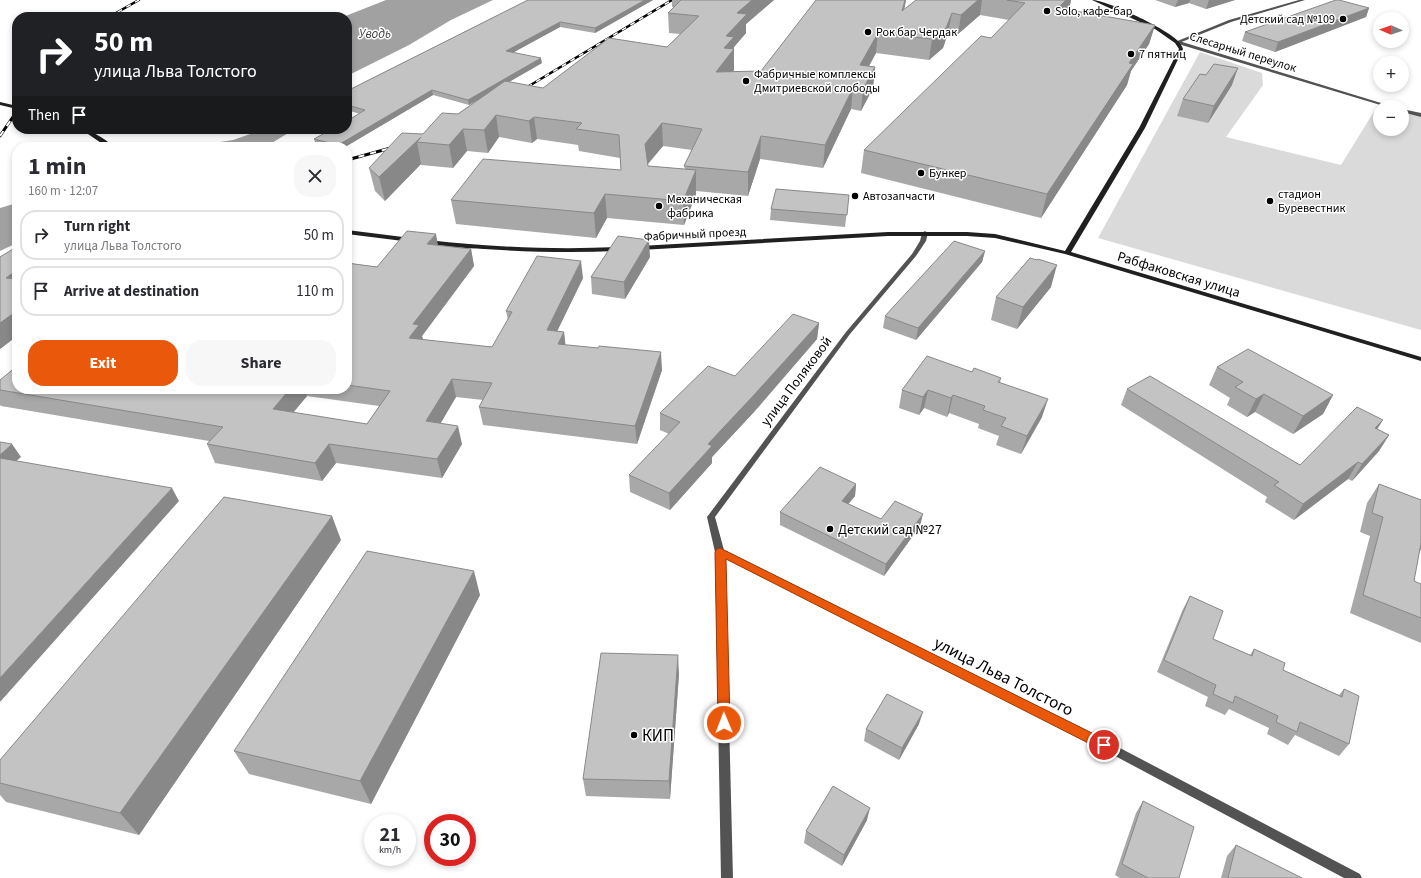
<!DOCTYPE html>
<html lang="en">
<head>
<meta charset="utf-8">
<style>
	:root { --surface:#fff; --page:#f7f7f7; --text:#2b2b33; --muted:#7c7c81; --line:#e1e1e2; --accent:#ea580c }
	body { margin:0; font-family:"Source Sans 3",sans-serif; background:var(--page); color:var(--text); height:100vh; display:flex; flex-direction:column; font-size:15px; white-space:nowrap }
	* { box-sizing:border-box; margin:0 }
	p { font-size:13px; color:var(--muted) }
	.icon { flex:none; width:22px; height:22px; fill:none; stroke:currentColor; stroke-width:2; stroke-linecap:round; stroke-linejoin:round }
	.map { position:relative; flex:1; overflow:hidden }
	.panel { position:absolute; left:12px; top:142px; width:340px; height:252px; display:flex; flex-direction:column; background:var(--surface); border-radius:16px; box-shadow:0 2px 6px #0003 }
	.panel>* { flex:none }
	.banner { position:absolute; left:12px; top:12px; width:340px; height:122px; border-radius:16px; box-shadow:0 2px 6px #0003; background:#202124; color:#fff; overflow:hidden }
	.needle { width:26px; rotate:272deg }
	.buttons { position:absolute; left:1373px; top:12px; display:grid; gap:8px }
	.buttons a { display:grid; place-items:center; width:36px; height:36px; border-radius:50%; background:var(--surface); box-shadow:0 2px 6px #0003; font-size:20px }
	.speed { position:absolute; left:364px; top:814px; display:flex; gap:8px; font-size:20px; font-weight:700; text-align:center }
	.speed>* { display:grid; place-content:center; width:52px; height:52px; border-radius:50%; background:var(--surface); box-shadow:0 2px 6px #0003; line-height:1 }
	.speed small { font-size:10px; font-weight:400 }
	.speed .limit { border:6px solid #d22; background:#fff; color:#111 }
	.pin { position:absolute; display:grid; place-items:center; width:34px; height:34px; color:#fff; margin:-17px; border:2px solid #fff; border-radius:50%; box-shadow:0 1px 4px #0007 }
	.me { position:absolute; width:44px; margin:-22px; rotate:359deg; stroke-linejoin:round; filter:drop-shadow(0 0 3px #0008) }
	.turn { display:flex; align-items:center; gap:14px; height:84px; padding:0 16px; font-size:18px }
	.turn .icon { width:52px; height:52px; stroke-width:2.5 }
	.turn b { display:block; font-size:28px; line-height:34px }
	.then { display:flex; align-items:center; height:38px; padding:0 16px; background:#0003; gap:8px; font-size:15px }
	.round { display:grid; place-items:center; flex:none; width:42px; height:42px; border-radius:16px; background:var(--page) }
	.head { display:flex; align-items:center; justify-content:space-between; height:68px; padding:0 16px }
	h1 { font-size:24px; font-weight:700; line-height:30px }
	.action { display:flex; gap:8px; margin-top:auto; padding:8px 16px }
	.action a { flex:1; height:46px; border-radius:16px; background:var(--accent); color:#fff; font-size:16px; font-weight:700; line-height:46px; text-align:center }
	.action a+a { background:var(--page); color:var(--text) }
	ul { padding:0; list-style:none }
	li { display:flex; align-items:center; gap:12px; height:50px; margin:0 8px 6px; padding:0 8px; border:2px solid var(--line); border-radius:16px }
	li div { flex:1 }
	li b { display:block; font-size:15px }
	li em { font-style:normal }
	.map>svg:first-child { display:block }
	.green { fill:#dadada }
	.water { fill:#a1a1a1 }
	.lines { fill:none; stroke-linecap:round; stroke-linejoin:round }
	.minor { fill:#535353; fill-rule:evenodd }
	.tertiary { fill:#535353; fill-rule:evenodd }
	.secondary { fill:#202020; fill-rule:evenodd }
	.rail-far1-casing { stroke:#000; stroke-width:2.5 }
	.rail-casing { stroke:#000; stroke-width:3 }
	.rail-far1 { stroke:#fff; stroke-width:1.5; stroke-dasharray:5; stroke-linecap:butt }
	.rail { stroke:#fff; stroke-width:2; stroke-dasharray:6; stroke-linecap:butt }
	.wall { fill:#a8a8a8; fill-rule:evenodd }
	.shaded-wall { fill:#888 }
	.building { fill:#c3c3c3; stroke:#888 }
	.route { fill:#ea580c; stroke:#983908 }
	.poi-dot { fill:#000; stroke:#fff; stroke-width:1.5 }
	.labels { text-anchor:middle; stroke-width:3; stroke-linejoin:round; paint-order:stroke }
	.far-poi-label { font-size:12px; fill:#000; stroke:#fff; text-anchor:start }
	.far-street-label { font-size:12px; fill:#000; stroke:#fff }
	.far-water-label { font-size:13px; font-style:italic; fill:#424242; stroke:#fff }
	.street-label { font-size:14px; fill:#000; stroke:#fff }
	.poi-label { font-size:14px; fill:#000; stroke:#fff; text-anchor:start }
	.near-street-label { font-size:17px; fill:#000; stroke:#fff }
	.near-poi-label { font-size:17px; fill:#000; stroke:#fff; text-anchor:start }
</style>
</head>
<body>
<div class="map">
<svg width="1421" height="878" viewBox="0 0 1421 878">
	<rect width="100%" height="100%" fill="#fff"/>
	<path class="green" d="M1200 52 1262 73 1263 85 1226 137 1341 165 1378 105 1386 107H1380V129H1402V111L1421 116V330L1098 238Z"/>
	<path class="water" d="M386 0H493L451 20 409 45 347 76V17H343Z
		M261 129H295L265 147H189L233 140 259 131Z
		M17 203V243L0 251V208Z"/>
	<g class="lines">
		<path class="minor" d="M1175 41H1179L1394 107H1387L1175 43Z
			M1402 109 1421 113V117L1402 112Z
			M925 231 928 233 926 241 916 256 850 334 715 517 724 550 1080 727 1360 874 1362 878H1344L1072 733 725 558 733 878H721L715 552 707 517 846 332 912 254 920 241 922 233Z"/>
		<path class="tertiary" d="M1299 0H1305L1231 22 1179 43 1175 42 1229 20Z"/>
		<path class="secondary" d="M1092 0C1107 0 1167 29 1178 41 1180 43 1182 46 1183 49L1145 128 1071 252 1421 357V361L1065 254 995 238 967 236H888L640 250 637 248 640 246 888 232H967L995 234 1065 251 1139 128 1179 49 1175 43 1155 29Z
			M0 102 17 106V109L0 105Z
			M75 129C90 129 103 137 114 147H107L88 134Z
			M347 230 411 238 414 240 411 242 347 234Z
			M428 240C491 247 554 250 618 247L621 249 618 251C573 253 528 252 484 249 465 248 444 247 426 243V241Z"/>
		<g class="rail-far1-casing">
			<path id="rail-far1" d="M109 17 139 0
				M519 92 672 0"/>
		</g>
		<g class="rail-casing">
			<path id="rail" d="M0 136 17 111
				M347 160 398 146"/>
		</g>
		<use href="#rail-far1" class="rail-far1"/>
		<use href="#rail" class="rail"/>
	</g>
	<path class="wall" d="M528 0H653L595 33 560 27 513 52 542 63 509 82 543 88 667 47 681 34 669 33 668 13 674 7H672V0H774L746 24V33L734 47V70L733 72 761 71 906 0 904 10 916 0H1071L1069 10 1155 25 1149 44 1131 71 1127 85 1041 218 861 173 864 150 991 38 1009 20 980 15 958 34 948 33 943 48 929 60 876 53 869 66 875 67 873 88 861 111 851 109 823 168 760 159 748 196 696 191V194L684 225 607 218 596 238 456 224 451 200 621 170 620 158 579 151 578 145 537 139 532 143 499 137 488 153 467 151 453 168 421 165V164L385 201 375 191 369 168 458 114 483 96 469 105 433 95 345 147H325L316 145 314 139 360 114 347 110V91ZM663 146 692 150 684 166 685 169 648 166V164Z
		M1155 0H1235L1206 9 1189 3 1175 7Z
		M1369 8 1366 17 1275 52 1242 41 1245 32Z
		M1206 75 1232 85 1208 123 1177 116 1183 99Z
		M849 195 845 227 770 220 771 209Z
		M438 246 471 249 474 266 422 336 423 340 492 347 508 320 506 311 583 278 557 331 564 332 565 345 662 370 637 444 483 425 479 407 483 400 456 397 440 423 462 444 442 478 336 463 322 481 215 463 207 444 209 441 1 406 0 405V380L17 389H347V263L377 267ZM307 396 379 406 367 424 293 413Z
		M17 250V336L0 349V257Z
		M985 251 982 262 916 340 883 328 885 316Z
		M650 257 625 299 592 294 591 277Z
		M1051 287 1017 329 991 320 996 297Z
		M819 323 817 339 754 412 712 457V463L670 510 630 492 629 475 669 434 660 430V413L735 376Z
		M1217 367 1333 395 1323 414 1293 434 1255 412 1247 417 1227 405 1230 398 1209 385Z
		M972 372 1001 378 1000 383 1042 417 1021 454 996 445 999 436 978 428 979 424 949 413 947 417 924 408 919 415 899 408 902 390Z
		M1127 389 1300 465 1377 429 1389 435 1379 451 1352 481 1348 479 1294 520 1265 502 1267 497 1121 405Z
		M856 484 855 496 848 504 881 519 920 526 884 576 780 525V512Z
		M1379 484 1421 500V550L1419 553 1414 581 1421 584V643L1350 613 1370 536 1360 532 1367 503Z
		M341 540 139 835 6 802 0 795V760Z
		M480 595 371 804 249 774 234 751Z
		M1190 596 1213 639 1250 655 1254 649 1283 670 1339 695 1344 689 1349 744 1339 756 1295 735 1288 745 1267 734 1269 728 1229 709 1225 715 1205 706 1208 697 1157 672 1183 609Z
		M679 674 670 799 586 796 583 779Z
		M919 724 899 760 864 741 866 729Z
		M1143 801 1179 878H1120L1115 875 1136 813Z
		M867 820 842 866 804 843 806 831Z
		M1236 845 1302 878H1221L1227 856Z"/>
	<path class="shaded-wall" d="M645 0H653L595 33V28Z
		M752 0H774L746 24V33L734 47V50V49V70L716 93V72L724 48 726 36 737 13Z
		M905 0H906L900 31 902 11Z
		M978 0H982L980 15 958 34 961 15Z
		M1066 0H1071L1069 10 1058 8Z
		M1178 0H1190L1189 3 1175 7Z
		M1209 0H1235L1206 9Z
		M1369 8 1366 17 1275 52 1278 42Z
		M952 13 948 33 943 48 929 60 932 39Z
		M560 22V27L507 56 506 51Z
		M1155 25 1149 44 1131 71 1127 85 1041 218 1047 194 1129 63Z
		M878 33 876 53 858 86 860 65Z
		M541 58 542 63 469 105 468 100Z
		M875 67 873 88 861 111 863 89Z
		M1238 68 1232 85 1208 123 1214 106Z
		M853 88 851 109 823 168 825 145Z
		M432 90 433 95 345 147H338V145Z
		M496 115 499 137 488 153 484 130Z
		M534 117 537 139 532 143 529 121Z
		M662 123 663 146 646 166 645 144Z
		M463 129 467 151 453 168 449 145Z
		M761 136 760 159 748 196V172Z
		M421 137 417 142 421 164 385 201 379 177Z
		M696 170V194L684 225 683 201Z
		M605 194 607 218 596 238 594 213Z
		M436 234 439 251 427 244Z
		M649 240 650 257 625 299 624 282Z
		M471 249 474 266 422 336 424 343 409 338 413 324Z
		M985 251 982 262 916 340 918 328Z
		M581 261 583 278 549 348 547 330Z
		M1057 265 1051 287 1017 329 1023 307Z
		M17 270V294L6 278Z
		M14 313 17 319V336L0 349V323Z
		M819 323 817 339 754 412 712 457V463L670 510 669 493 708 444Z
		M564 332 566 349 558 344Z
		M661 352 662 370 637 444 635 426Z
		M452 379 456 397 431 440 426 421Z
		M290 389H304L307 396 280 428 273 409Z
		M928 390 924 408 919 415 923 397Z
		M1264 394 1255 412 1247 417 1256 399Z
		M953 395 949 413 947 417 951 398Z
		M1333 395 1323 414 1293 434 1303 416Z
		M1048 399 1042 417 1021 454 1027 436Z
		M1383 420 1373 436 1375 428Z
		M458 426 462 444 442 478 437 459Z
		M1389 435 1379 451 1352 481 1362 464Z
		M12 444 21 457 6 470 0 461V455Z
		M329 444 336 463 322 481 315 463Z
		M1358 462 1348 479 1294 520 1303 504Z
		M856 484 855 496 841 513 842 501Z
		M172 488 179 501 0 702V678Z
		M923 514 920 526 884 576 886 564Z
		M332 516 341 540 139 835 120 813Z
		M474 571 480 595 371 804 360 781Z
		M678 655 679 674 670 799 669 781Z
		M923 712 919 724 899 760 902 748Z
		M870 808 867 820 842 866 844 855Z"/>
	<path class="building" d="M528 0H645L595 28 560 22 506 51 541 58 468 100 432 90 338 145 314 139 332 129H347V121L365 110 347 105V91Z
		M681 0H752L737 13 747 14 726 36 734 37 724 48 734 49 716 72 761 71 816 0H905L902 11 916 0H978L961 15 952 13 946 28 932 39 878 33 860 65 875 67 863 89 853 88 825 145 761 136 748 172 684 166 702 129 662 123 645 144 648 166 696 170 683 201 605 194 594 213 451 200 483 159 621 170 619 135 576 129 582 123 534 117 529 121 496 115 484 130 463 129 449 145 417 142 421 137 379 177 369 168 402 133 423 134 442 113 458 114 505 81 543 88 609 38 667 47 699 16 668 13Z
		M1007 0H1066L1058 8 1155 25 1129 63 1133 64 1047 194 864 150 981 36 991 38 1025 3Z
		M1336 0H1339L1369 8 1278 42 1245 32 1276 21Z
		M1214 64 1238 68 1214 106 1183 99 1200 74 1206 75Z
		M776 189 849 195 847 215 771 209Z
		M407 231 436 234 427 244 471 249 413 324 419 325 409 338 492 347 512 312 506 311 537 256 581 261 547 330 564 332 558 344 598 348 599 346 661 352 635 426 479 407 492 383 452 379 426 421 458 426 437 459 329 444 315 463 207 444 223 427 0 390V380L17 366V389H290L273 409 367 424 390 391 347 385V263L377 267Z
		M618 236 649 240 624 282 591 277Z
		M954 241 985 251 918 328 885 316Z
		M13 249 17 250V270L6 278 17 279V314L14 313 0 323V257Z
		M1030 258 1037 260 1038 259 1057 265 1023 307 996 297Z
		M793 314 819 323 754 395 708 444 712 446 669 493 629 475 680 422 660 413 708 366 735 376Z
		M1248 349 1333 395 1303 416 1264 394 1256 399 1235 387 1243 382 1217 367Z
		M927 356 972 372 974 368 1001 378 998 382 1048 399 1027 436 1001 426 1006 418 983 410 985 406 953 395 951 398 928 390 923 397 902 390Z
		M1150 376 1300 465 1357 407 1383 420 1375 428 1389 435 1362 464 1358 462 1303 504 1274 485 1279 482 1127 389Z
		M0 442 12 444 0 455Z
		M0 458 172 488 0 678Z
		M820 467 856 484 842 501 881 519 895 501 923 514 886 564 780 512Z
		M1379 484 1421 500V543L1414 581 1421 584V618L1363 595 1383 517 1372 513Z
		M224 497 332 516 120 813 0 783V760Z
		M367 551 474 571 360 781 234 751Z
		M1190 596 1223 611 1213 639 1252 656 1254 649 1285 663 1283 670 1342 697 1344 689 1359 696 1349 744 1300 722 1297 732 1276 722 1278 716 1235 696 1233 703 1213 694 1216 685 1164 660Z
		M601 653 678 655 669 781 583 779Z
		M887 694 923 712 902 748 866 729Z
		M833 786 870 808 844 855 806 831Z
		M1143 801 1194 827 1179 878H1148L1122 864Z
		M1236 845 1302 878H1228Z"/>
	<path class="route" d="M720 548 1108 741 1110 745 1108 749 1104 750 1100 749 726 559 730 723 728 727 724 728 719 727 718 723 715 552 717 549Z"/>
	<g class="poi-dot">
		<circle cx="1047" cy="11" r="4"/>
		<circle cx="1343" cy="19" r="4"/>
		<circle cx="868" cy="32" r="4"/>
		<circle cx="1131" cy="54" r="4"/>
		<circle cx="746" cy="81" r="4"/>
		<circle cx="921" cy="173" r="4"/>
		<circle cx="855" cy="196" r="4"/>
		<circle cx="1270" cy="201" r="4"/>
		<circle cx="659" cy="206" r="4"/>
		<circle cx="830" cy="529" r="4"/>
		<circle cx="634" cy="735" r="4"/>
	</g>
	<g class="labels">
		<g class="far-poi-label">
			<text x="1055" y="15">Solo, кафе-бар</text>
			<text x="1335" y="23" text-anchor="end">Детский сад №109</text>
			<text x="876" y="36">Рок бар Чердак</text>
			<text x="1139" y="58">7 пятниц</text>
			<text x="754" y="78">Фабричные комплексы<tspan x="754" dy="14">Дмитриевской слободы</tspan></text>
			<text x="929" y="177">Бункер</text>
			<text x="1278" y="198">стадион<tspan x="1278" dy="14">Буревестник</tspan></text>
			<text x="863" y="200">Автозапчасти</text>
			<text x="667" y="203">Механическая<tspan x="667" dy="14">фабрика</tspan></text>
		</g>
		<g class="far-street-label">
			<text transform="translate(1243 52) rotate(17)" y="4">Слесарный переулок</text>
			<text transform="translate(695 234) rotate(-3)" y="4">Фабричный проезд</text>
		</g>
		<g class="far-water-label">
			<text x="375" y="38">Уводь</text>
		</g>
		<g class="street-label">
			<text transform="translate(1179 274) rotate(17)" y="5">Рабфаковская улица</text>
			<text transform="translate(796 381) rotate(-53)" y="5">улица Поляковой</text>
		</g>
		<g class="poi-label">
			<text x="838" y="534">Детский сад №27</text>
		</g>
		<g class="near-street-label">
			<text transform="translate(1004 676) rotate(27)" y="6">улица Льва Толстого</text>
		</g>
		<g class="near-poi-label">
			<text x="642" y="741">КИП</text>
		</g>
	</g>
</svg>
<div class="buttons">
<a><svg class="needle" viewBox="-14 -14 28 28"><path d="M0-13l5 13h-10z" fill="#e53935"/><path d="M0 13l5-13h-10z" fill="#7c7c81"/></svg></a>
<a>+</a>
<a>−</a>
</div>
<div class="speed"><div>21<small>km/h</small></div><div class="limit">30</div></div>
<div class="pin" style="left:1104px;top:745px;background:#d93025"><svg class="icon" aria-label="arrive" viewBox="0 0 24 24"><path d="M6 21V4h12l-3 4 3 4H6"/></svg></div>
<svg class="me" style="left:724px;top:723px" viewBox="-20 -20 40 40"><circle r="17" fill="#ea580c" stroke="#fff" stroke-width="3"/><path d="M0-11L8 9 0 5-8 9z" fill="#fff"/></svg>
<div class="banner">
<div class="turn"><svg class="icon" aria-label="right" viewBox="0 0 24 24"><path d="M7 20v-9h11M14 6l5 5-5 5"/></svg><div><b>50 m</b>улица Льва Толстого</div></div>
<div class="then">Then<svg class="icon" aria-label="arrive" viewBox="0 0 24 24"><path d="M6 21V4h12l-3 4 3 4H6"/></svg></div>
</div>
<section class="panel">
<div class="head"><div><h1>1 min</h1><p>160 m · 12:07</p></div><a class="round"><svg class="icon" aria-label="close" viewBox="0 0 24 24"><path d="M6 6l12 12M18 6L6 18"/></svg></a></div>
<ul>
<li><svg class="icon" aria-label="right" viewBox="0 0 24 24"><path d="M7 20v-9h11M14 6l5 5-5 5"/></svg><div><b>Turn right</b><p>улица Льва Толстого</p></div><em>50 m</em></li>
<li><svg class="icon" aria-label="arrive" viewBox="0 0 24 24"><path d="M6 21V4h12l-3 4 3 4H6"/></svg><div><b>Arrive at destination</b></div><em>110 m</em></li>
</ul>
<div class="action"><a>Exit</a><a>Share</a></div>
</section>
</div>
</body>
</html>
